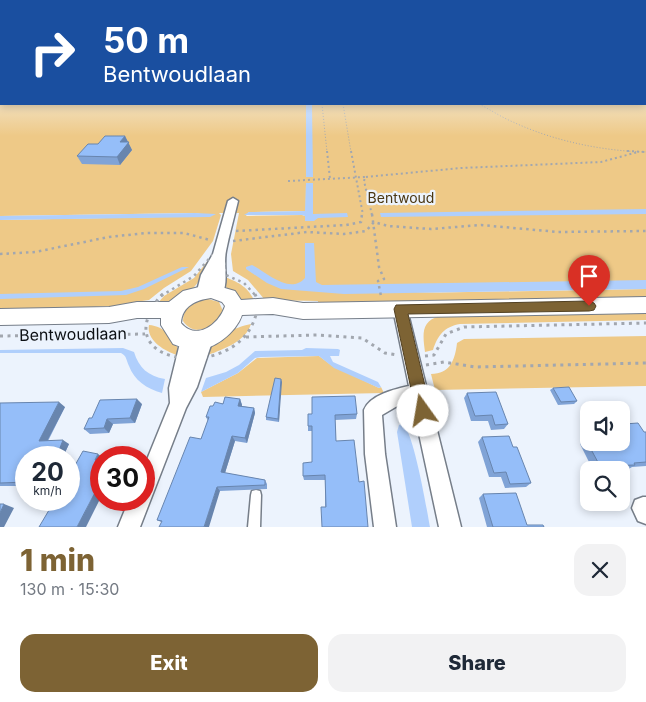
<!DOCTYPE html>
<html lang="en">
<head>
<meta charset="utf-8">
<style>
	:root { --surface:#fff; --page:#f2f2f3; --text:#1f2937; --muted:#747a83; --accent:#7d6334 }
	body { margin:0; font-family:Inter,sans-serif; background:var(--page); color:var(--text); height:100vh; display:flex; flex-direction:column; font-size:19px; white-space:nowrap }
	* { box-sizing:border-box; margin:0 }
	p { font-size:16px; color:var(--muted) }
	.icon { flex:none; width:28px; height:28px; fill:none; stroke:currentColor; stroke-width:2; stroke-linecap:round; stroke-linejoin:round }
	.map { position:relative; height:527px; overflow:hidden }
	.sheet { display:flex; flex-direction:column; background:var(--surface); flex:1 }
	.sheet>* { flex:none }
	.top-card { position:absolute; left:0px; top:0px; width:646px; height:105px; box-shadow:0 2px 8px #0003; background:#1a4fa0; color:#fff; overflow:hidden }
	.controls { position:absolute; left:580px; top:401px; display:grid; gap:10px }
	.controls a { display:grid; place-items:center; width:50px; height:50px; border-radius:10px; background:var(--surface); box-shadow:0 2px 8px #0003; font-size:25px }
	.speed { position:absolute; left:15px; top:446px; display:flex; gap:10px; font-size:25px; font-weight:700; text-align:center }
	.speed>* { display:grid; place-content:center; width:65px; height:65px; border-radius:50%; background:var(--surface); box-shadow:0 2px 8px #0003; line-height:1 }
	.speed small { font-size:12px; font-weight:400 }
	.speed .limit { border:8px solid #d22; background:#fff; color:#111 }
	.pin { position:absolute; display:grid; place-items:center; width:42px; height:42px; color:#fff; margin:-51px -21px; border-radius:50% 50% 50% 0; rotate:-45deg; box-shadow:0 0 5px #0007 }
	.pin .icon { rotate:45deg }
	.me { position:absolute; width:55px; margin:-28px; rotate:347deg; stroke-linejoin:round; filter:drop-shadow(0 0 4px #0008) }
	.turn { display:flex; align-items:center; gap:18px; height:105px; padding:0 20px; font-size:22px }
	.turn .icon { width:65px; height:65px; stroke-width:2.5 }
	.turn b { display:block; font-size:35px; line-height:42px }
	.round { display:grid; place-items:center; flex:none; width:52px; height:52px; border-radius:15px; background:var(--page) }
	.summary { display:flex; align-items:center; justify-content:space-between; height:85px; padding:0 20px }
	h1 { font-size:30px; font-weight:800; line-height:38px; color:var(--accent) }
	.cta { display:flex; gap:10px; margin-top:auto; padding:10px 20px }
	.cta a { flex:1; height:58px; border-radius:15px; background:var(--accent); color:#fff; font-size:20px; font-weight:800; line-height:58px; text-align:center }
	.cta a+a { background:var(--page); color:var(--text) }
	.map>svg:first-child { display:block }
	.green { fill:#eec987; fill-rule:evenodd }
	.water { fill:#b0cffc }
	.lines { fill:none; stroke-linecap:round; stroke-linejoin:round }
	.service-casing { stroke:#767e89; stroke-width:3 }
	.minor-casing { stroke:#767e89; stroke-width:3 }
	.secondary-casing { stroke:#767e89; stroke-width:2 }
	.path-far3 { stroke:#a2a7af; stroke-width:1; stroke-dasharray:1 2; stroke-linecap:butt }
	.path-far2 { stroke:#a2a7af; stroke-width:2; stroke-dasharray:2 3; stroke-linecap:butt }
	.path-far1 { stroke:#a2a7af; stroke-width:2.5; stroke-dasharray:2.5 4; stroke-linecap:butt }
	.path { stroke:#a2a7af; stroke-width:3; stroke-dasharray:3 4.5; stroke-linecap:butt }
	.service { fill:#fff; fill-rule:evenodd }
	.minor { fill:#fff; fill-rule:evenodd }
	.secondary { fill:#fff; fill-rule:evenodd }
	.wall { fill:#80a3d6 }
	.shaded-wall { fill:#6885ae }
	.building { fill:#95bef9; stroke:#6885ae }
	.route { fill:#7d6334; stroke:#514022 }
	.labels { text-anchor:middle; stroke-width:4.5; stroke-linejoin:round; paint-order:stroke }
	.park-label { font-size:14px; fill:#4a3611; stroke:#ecf3fd }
	.near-street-label { font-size:16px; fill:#0d1014; stroke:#ecf3fd }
</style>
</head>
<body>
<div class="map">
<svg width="646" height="527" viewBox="0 0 646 527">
	<rect width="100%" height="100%" fill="#ecf3fd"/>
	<path class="green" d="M0 63 1 104H645L646 63V284L414 293 646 289V299L318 305V301L265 300 248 280 233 271 231 254 239 213H219L221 215 213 241 191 271 164 288 149 300 142 301 138 305 0 311V220L213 216 195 213 0 216ZM306 183 305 218V216L302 215 246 216 249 212 305 211Z
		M210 258C198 287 191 298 157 304L164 296 194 278Z
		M225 277C240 283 248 287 255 302 242 302 236 296 226 287Z
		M201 299H208L219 302 223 311C217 326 195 339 183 321 183 309 191 303 201 299Z
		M646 313V320L460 324C444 327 438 335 433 350L425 352C423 336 420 321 440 316Z
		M251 324C246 341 224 349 208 355L206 353C215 338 234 327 251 324Z
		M149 325C164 326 177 339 179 354L177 355C164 351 146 340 149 325Z
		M646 336V386L435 390 431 374C450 374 455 360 457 343L464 339Z
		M319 356 331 365 379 388 381 387 384 393 203 397 201 392 238 373 257 358Z"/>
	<path class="water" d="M306 104H312L313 177H306Z
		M306 183H313V214L347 213 348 217 318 218 314 221H305V216L302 215H244L249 212 305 211Z
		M646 209V214L381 217 380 213Z
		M195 213 216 214 210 217 0 220V216Z
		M305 243H314L316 282 322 285 646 280V289L344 294 281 289 267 283 246 269V267L252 265C267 273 290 295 305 278Z
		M182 267H189L144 289 126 295 0 299V294L121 291 138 287Z
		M123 348 134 352C139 368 148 376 165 379L162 393C147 389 134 380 129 366 126 360 127 356 121 353H0V350Z
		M306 348 338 349 340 350 339 356H330L333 362 378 382 381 387 379 388 334 368 319 356 261 357 255 358 238 373 201 392 206 378 226 372 239 365 255 351 302 350Z
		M402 424C413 427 427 511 430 527H412L397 432 399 425Z"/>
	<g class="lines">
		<g class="service-casing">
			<path id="service" d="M256 490 260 491 261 495 260 527H248L251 495 252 491Z"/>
		</g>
		<g class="minor-casing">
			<path id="minor" d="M233 198 238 201C234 218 229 235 226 251 223 266 229 281 222 295H212L210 291 209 295H199L197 291 201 275 213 254 228 201Z
				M400 303 405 305 407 309 461 527H439L412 401 399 405 382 415 385 454 396 527H374L365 454 364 410C370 395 395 389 409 386L393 309 395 305Z
				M189 333 194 334 197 339 196 344 200 334 205 333 210 334 213 339 197 387 186 408 140 527H118L129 500H144V467L170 403 169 388 181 339 184 334Z
				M643 497H646V524L638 521 632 508 635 500Z"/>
		</g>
		<g class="secondary-casing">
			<path id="secondary" d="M211 284 235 291 241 300 273 298 303 303 646 297V313L303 319 273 314 242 315C236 333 212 352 192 350 186 349 179 346 173 344L161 325V318H137L109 323 0 325V309L109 307 137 302H169L183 291ZM211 298 222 302 225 306C219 325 196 341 181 323 182 306 196 300 211 298Z"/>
		</g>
		<path class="path-far3" d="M322 104 327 152
			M343 104 351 152
			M479 104C491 110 501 117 513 122 554 141 602 151 646 152"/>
		<path class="path-far2" d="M327 151 330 179
			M351 151 363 215
			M627 151 646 152
			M288 181 365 177
			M372 215 364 181 365 177 461 168 601 162 638 152"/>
		<path class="path-far1" d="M372 214 379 267 384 279 378 281 381 296
			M236 231 346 225 361 222 362 214
			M233 241 307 232 344 234 366 231 374 222 388 226 431 229 481 225 558 232 646 231
			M0 254 35 252 109 237 146 233H184L210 240
			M161 296 194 276 221 245 226 275 244 283 256 296"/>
		<path class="path" d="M163 294C156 300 154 306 150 313 124 366 230 377 253 323 257 313 260 305 255 294
			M0 336 145 334
			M246 337 317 335 362 338 385 353 397 355
			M425 356 434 355 446 334 464 327 646 323
			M426 365 444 362 475 367 646 363"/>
		<use href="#service" class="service"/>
		<use href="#minor" class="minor"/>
		<use href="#secondary" class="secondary"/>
	</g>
	<path class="wall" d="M125 136 132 150 120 165 82 164 77 156 98 144Z
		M281 379 279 422 266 420V417Z
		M553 388 577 401 574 404 558 405 550 390Z
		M467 393 508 424 504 429 491 430 488 421H471L464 398Z
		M240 399 242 405V406L254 408 255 413 247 443 235 441 225 473 265 480 267 484V489L220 491 161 522 157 520 201 439 208 421 206 417 213 406Z
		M0 403 65 407 48 441 69 444 63 457 26 458V486H0Z
		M142 404 135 423 113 424 109 433 90 434 84 429 92 418Z
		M308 414H357L356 419 335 420 336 441 359 482 325 507V480H304L303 476 312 462V431H308Z
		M624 424 644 432H646V466L632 467 627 470H593L580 444 586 440 621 442V426Z
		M482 437 513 447 531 483 526 487 505 488 501 477H489L478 442Z
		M483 494 527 525 544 527H487L479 498Z"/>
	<path class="shaded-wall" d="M125 136 132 150 120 165 117 157 120 142Z
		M281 379 282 382 279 422 278 419Z
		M137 399 142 404 135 423 130 418Z
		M240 399 242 405 240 411 238 406Z
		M59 402 65 407 45 445 39 441Z
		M254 408 255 413 247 443 245 438Z
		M107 419 113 424 109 433 104 428Z
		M232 436 235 441 224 476 221 472Z
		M63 440 69 444 63 457 58 453Z
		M49 453 55 457V458H47Z
		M98 454 103 458H101V464L95 460Z
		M101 481V497L86 527H77Z
		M217 487 220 491 209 527H204Z
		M4 504 14 508 4 527H0V513Z"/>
	<path class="building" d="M105 136H125L120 142H129L117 157 77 156 88 144H98Z
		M275 378 281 379 278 419 266 417Z
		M569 387 577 401 561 402 553 388Z
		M496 392 508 424 495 425 492 415 475 416 467 393Z
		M355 396 357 414 335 415 336 441 354 440 359 482 364 481 368 527H322L321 507H326L325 475 303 476V463L312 462V426H308V414H312V397Z
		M225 397 240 399 238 406 254 408 245 438 232 436 221 472 265 480V485L217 487 204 527H159L162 521 157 520 190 437 201 439 209 417H206L210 406H213L215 402 223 404Z
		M137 399 130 418 107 419 104 428 84 429 89 418H92L100 400Z
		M59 402 39 441 63 440 58 453H49L47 458H26V482L0 483V403Z
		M638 423 644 432H646V462L634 463 635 465 600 466 586 440H589V442H621V427H627L624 424Z
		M509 436 513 447H517L531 483 510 484 506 472 494 473 482 437Z
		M83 451 98 454 95 460 101 461V481L77 527H39L55 500H69V476Z
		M516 493 527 525H543L544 527H493L483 494Z
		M0 504H4L0 513Z"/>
	<linearGradient id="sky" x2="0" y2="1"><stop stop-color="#91bff0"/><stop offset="0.46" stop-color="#f6fafe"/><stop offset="1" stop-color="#f6fafe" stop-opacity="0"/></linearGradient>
	<rect width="646" height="136" fill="url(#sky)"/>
	<path class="route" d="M589 301 594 303 596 306 594 310 589 311 408 314 431 411 429 417 423 419 417 417 394 309 396 305Z"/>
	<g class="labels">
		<g class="park-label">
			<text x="401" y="203">Bentwoud</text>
		</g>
		<g class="near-street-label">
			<text transform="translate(73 334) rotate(-1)" y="6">Bentwoudlaan</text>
		</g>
	</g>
</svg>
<div class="controls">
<a><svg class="icon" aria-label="sound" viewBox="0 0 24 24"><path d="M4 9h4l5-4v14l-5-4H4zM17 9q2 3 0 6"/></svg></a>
<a><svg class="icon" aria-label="search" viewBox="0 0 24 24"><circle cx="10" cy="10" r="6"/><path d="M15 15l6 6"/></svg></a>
</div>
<div class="speed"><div>20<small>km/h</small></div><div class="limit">30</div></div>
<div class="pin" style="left:589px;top:306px;background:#d93025"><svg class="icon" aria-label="arrive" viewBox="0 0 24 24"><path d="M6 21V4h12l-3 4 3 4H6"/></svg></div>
<svg class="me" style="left:423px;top:411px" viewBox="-20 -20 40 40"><circle r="19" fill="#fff"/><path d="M0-13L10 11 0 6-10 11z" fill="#7d6334"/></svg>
<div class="top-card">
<div class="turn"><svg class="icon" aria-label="right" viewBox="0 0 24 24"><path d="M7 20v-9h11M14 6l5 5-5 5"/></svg><div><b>50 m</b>Bentwoudlaan</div></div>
</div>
</div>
<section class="sheet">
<div class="summary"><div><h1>1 min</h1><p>130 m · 15:30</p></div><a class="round"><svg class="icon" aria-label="close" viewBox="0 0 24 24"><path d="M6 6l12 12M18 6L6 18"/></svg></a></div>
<div class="cta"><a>Exit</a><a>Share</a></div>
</section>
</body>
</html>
